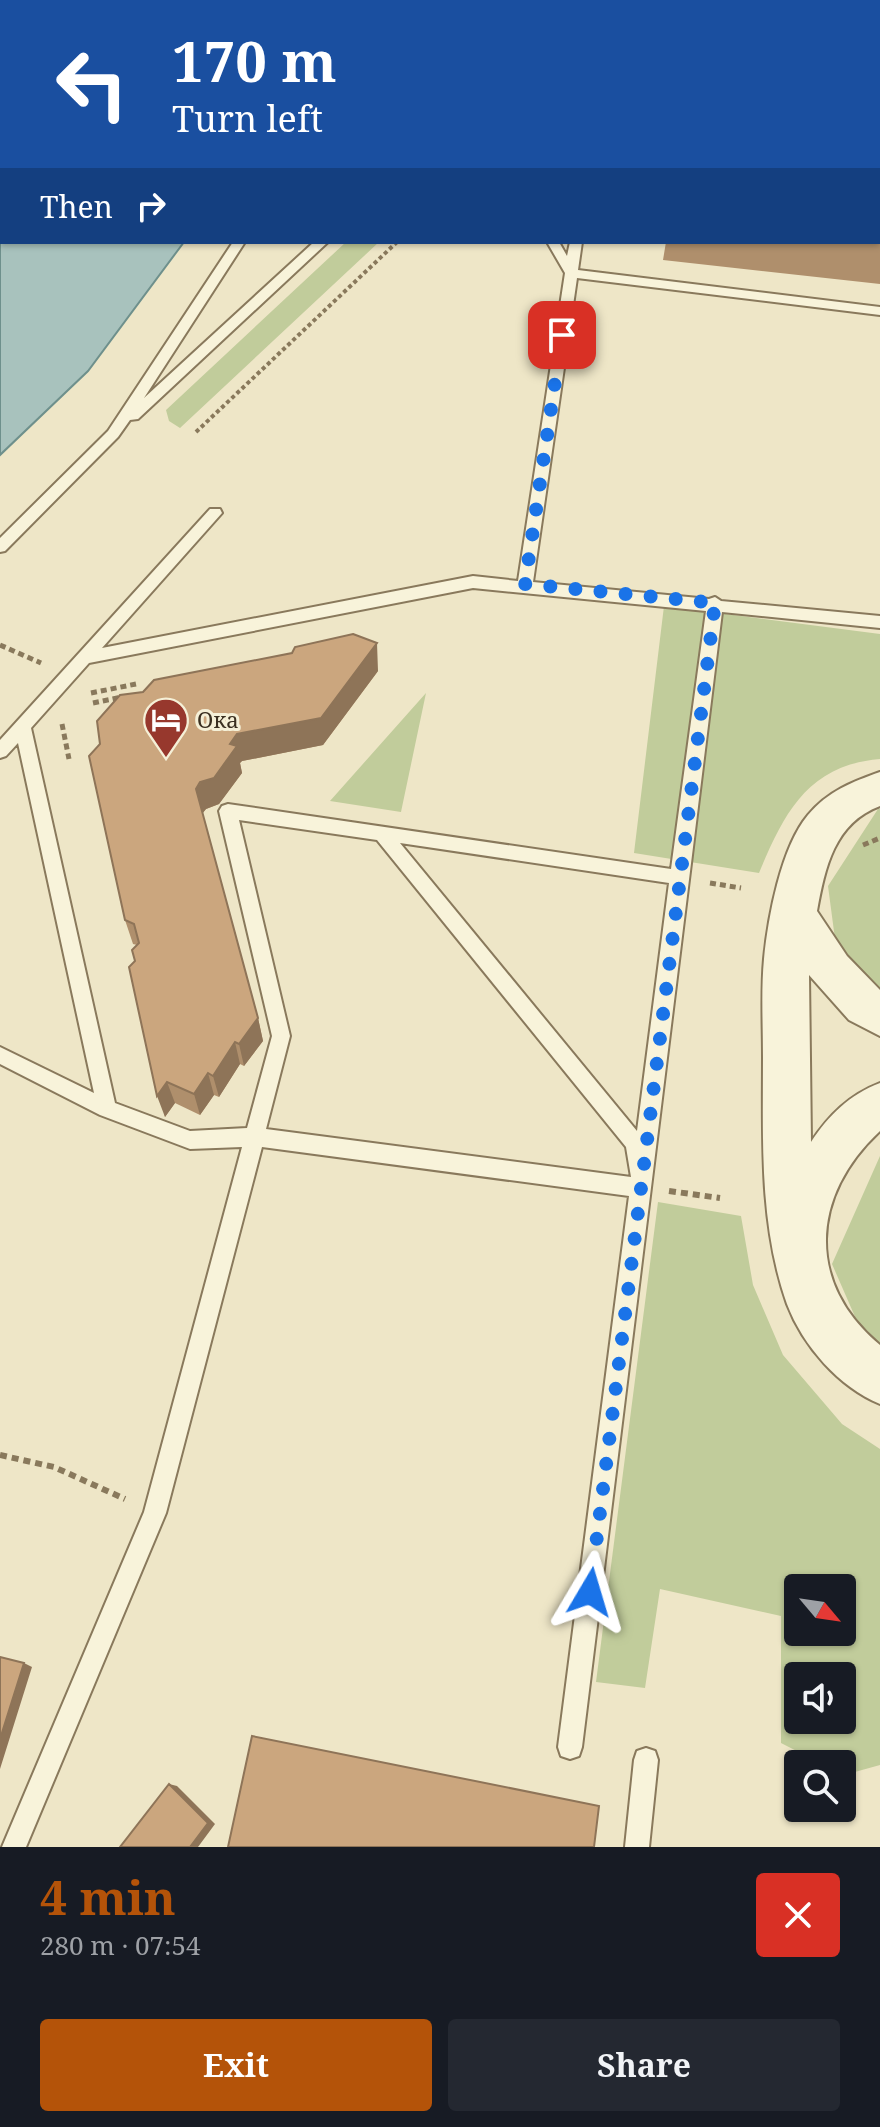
<!DOCTYPE html>
<html lang="en">
<head>
<meta charset="utf-8">
<style>
	:root { --surface:#171b24; --page:#242831; --text:#f1f3f6; --muted:#9ea1a6; --accent:#b45309 }
	body { margin:0; font-family:"Noto Serif",serif; background:var(--page); color:var(--text); height:100vh; display:flex; flex-direction:column; font-size:30px; white-space:nowrap }
	* { box-sizing:border-box; margin:0 }
	p { font-size:26px; color:var(--muted) }
	.icon { flex:none; width:44px; height:44px; fill:none; stroke:currentColor; stroke-width:2; stroke-linecap:round; stroke-linejoin:round }
	.map { position:relative; height:1847px; overflow:hidden }
	.side { display:flex; flex-direction:column; background:var(--surface); flex:1 }
	.side>* { flex:none }
	.top-card { position:absolute; left:0px; top:0px; width:880px; height:244px; box-shadow:0 2px 6px #0004; background:#1a4fa0; color:#fff; overflow:hidden }
	.needle { width:52px; rotate:119deg }
	.controls { position:absolute; left:784px; top:1574px; display:grid; gap:16px }
	.controls a { display:grid; place-items:center; width:72px; height:72px; border-radius:8px; background:var(--surface); box-shadow:0 2px 6px #0004; font-size:40px }
	.pin { position:absolute; display:grid; place-items:center; width:68px; height:68px; color:#fff; margin:-34px; border-radius:16px; box-shadow:0 4px 12px #0006 }
	.me { position:absolute; width:88px; margin:-44px; rotate:7deg; stroke-linejoin:round; filter:drop-shadow(0 0 6px #0008) }
	.turn { display:flex; align-items:center; gap:28px; height:168px; padding:0 40px; font-size:36px }
	.turn .icon { width:104px; height:104px; stroke-width:2.5 }
	.turn b { display:block; font-size:56px; line-height:68px }
	.then { display:flex; align-items:center; height:76px; padding:0 40px; background:#0003; gap:16px; font-size:30px }
	.round { display:grid; place-items:center; flex:none; width:84px; height:84px; border-radius:8px; background:var(--page) }
	.overview { display:flex; align-items:center; justify-content:space-between; height:136px; padding:0 40px }
	h1 { font-size:48px; font-weight:700; line-height:60px; color:var(--accent) }
	.action { display:flex; gap:16px; margin-top:auto; padding:16px 40px }
	.action a { flex:1; height:92px; border-radius:8px; background:var(--accent); color:#fff; font-size:32px; font-weight:700; line-height:92px; text-align:center }
	.action a+a { background:var(--page); color:var(--text) }
	.map>svg:first-child { display:block }
	.green { fill:#c1cc9b; fill-rule:evenodd }
	.water { fill:#a8c2bd; stroke:#6e908c; stroke-width:2 }
	.lines { fill:none; stroke-linecap:round; stroke-linejoin:round }
	.service-casing { stroke:#89795c; stroke-width:4 }
	.tertiary-casing { stroke:#89795c; stroke-width:4 }
	.path-far2 { stroke:#89795c; stroke-width:4; stroke-dasharray:4 3; stroke-linecap:butt }
	.path-far1 { stroke:#89795c; stroke-width:5; stroke-dasharray:6 4; stroke-linecap:butt }
	.path { stroke:#89795c; stroke-width:6; stroke-dasharray:7 5; stroke-linecap:butt }
	.service { fill:#f8f3da; fill-rule:evenodd }
	.tertiary { fill:#f8f3da; fill-rule:evenodd }
	.wall { fill:#af8f6c }
	.shaded-wall { fill:#8e7458 }
	.building { fill:#cba67e; stroke:#8e7458; stroke-width:2 }
	.route { stroke:#1a73e8; stroke-width:14; stroke-dasharray:0 25.2 }
	.labels { text-anchor:middle; stroke-width:6; stroke-linejoin:round; paint-order:stroke }
	.poi-label { font-size:22px; fill:#3a2f20; stroke:#f5f0d7; text-anchor:start }
</style>
</head>
<body>
<div class="map">
<svg width="880" height="1847" viewBox="0 0 880 1847">
	<rect width="100%" height="100%" fill="#eee6c7"/>
	<path class="green" d="M346 242H379L180 428 169 421 166 410Z
		M664 606 880 634V759C808 765 784 813 759 873L634 853Z
		M426 693 401 812 330 801Z
		M878 809H880V993L835 939 828 886Z
		M880 1156V1356L870 1351 832 1264Z
		M658 1202 741 1216 753 1285 783 1355 842 1424 880 1449V1765L844 1775 842 1764H822L781 1743V1616L660 1589 645 1688 596 1682ZM798 1588H842V1632H798ZM842 1676V1720H798V1676Z"/>
	<path class="water" d="M0 0H362L2 2V242H184L88 371 0 455Z"/>
	<g class="lines">
		<g class="service-casing">
			<path id="service" d="M393 0H405L391 2Z
				M619 0H631V2H619Z
				M832 0H845L847 2H834Z
				M878 22H880V29H878Z
				M233 242H245L144 398 314 242H328L138 419 130 420 118 437 5 551 0 552V538L108 431Z
				M547 242H559L567 256 570 242H582L578 270 880 307V315L577 278 533 582 709 599 715 597 721 601 880 616V628L722 612 582 1747 579 1756 570 1759 561 1756 558 1747 629 1196 262 1147 166 1513 26 1847H2L144 1512 242 1147 190 1149 100 1115 0 1064V1047L94 1093 18 743 6 756 0 758V740L210 509H220L222 513 102 648 473 576 518 581 565 273ZM473 588 706 611 671 869 228 804 222 806 219 811 272 1036 247 1128 190 1131 115 1103 31 728 89 663ZM239 820 377 840 626 1147 631 1177 266 1129 290 1036ZM400 843 669 883 637 1131Z
				M646 1748 655 1751 658 1760 649 1847H625L634 1760 637 1751Z"/>
		</g>
		<g class="tertiary-casing">
			<path id="tertiary" d="M880 772V806C834 823 825 868 817 911L847 956 880 990V1036L849 1020 809 975 811 1142C829 1115 849 1095 880 1083V1131C811 1195 805 1283 880 1345V1404C839 1387 803 1346 787 1304 759 1225 763 1139 763 1057 763 1025 761 991 764 959 768 918 781 847 808 815 828 791 852 782 880 772Z"/>
		</g>
		<path class="path-far2" d="M196 432 397 242"/>
		<path class="path-far1" d="M0 645 41 663
			M91 693 136 684
			M93 703 122 697
			M62 724 69 759
			M863 845 880 838
			M710 883 741 888"/>
		<path class="path" d="M669 1191 720 1198
			M0 1455 54 1467 125 1499"/>
		<use href="#service" class="service"/>
		<use href="#tertiary" class="tertiary"/>
	</g>
	<path class="wall" d="M880 206V284L663 260 666 242H878Z
		M378 671 323 745 242 761 240 763 242 773 219 804 206 809 202 814 258 1018 263 1041 244 1066 240 1064 219 1097 214 1095 200 1115 175 1103 165 1117 135 961 137 945 133 944 125 920 89 756Z"/>
	<path class="shaded-wall" d="M377 643 378 671 323 745 242 761 240 763 242 773 219 804 206 809 201 815 196 789 237 734Z
		M258 1018 263 1041 244 1066 239 1044Z
		M235 1042 240 1064 219 1097 213 1076Z
		M208 1073 214 1095 200 1115 194 1094Z
		M167 1082 175 1103 165 1117 157 1096Z
		M24 1663 32 1667 0 1769V1739Z
		M169 1784 177 1786 215 1824 198 1847H190Z"/>
	<path class="building" d="M878 205 880 206V242H876H878Z
		M353 634 377 643 321 718 237 734 230 744 237 746 214 778 200 782 196 789 258 1018 239 1044 235 1042 213 1076 208 1073 194 1094 167 1082 157 1096 129 967 135 961 132 950 139 943 134 924 125 920 89 756 100 744 97 721 120 695 143 692 154 680 292 653 295 647Z
		M0 1657 24 1663 0 1739Z
		M252 1736 599 1806 594 1847H228Z
		M169 1784 208 1823 190 1847H120Z"/>
	<g class="lines">
		<path class="route" d="M562 335 525 584 715 603 590 1592"/>
	</g>
	<defs>
		<g id="hotel-pin" transform="scale(2.3)"><path d="M0 17L-7.5 6A9.5 9.5 0 1 1 7.5 6Z" fill="#97382d" stroke="#f5f0d7"/><path d="M-6-4.5h1.5V1H6V5H4.5V3h-9V5H-6ZM-4 0a1.8 1.8 0 1 1 3.6 0ZM.5 0V-2.5h3Q6-2.5 6 0Z" fill="#fff"/></g>
	</defs>
	<g fill-rule="evenodd">
		<use href="#hotel-pin" x="166" y="720"/>
	</g>
	<g class="labels">
		<g class="poi-label">
			<text x="197" y="728">Ока</text>
		</g>
	</g>
</svg>
<div class="controls">
<a><svg class="needle" viewBox="-14 -14 28 28"><path d="M0-13l5 13h-10z" fill="#e53935"/><path d="M0 13l5-13h-10z" fill="#9ea1a6"/></svg></a>
<a><svg class="icon" aria-label="sound" viewBox="0 0 24 24"><path d="M4 9h4l5-4v14l-5-4H4zM17 9q2 3 0 6"/></svg></a>
<a><svg class="icon" aria-label="search" viewBox="0 0 24 24"><circle cx="10" cy="10" r="6"/><path d="M15 15l6 6"/></svg></a>
</div>
<div class="pin" style="left:562px;top:335px;background:#d93025"><svg class="icon" aria-label="arrive" viewBox="0 0 24 24"><path d="M6 21V4h12l-3 4 3 4H6"/></svg></div>
<svg class="me" style="left:590px;top:1592px" viewBox="-20 -20 40 40"><path d="M0-17L14 15 0 8-14 15z" fill="#1a73e8" stroke="#fff" stroke-width="4"/></svg>
<div class="top-card">
<div class="turn"><svg class="icon" aria-label="left" viewBox="0 0 24 24"><path d="M17 20v-9H6M10 6l-5 5 5 5"/></svg><div><b>170 m</b>Turn left</div></div>
<div class="then">Then<svg class="icon" aria-label="right" viewBox="0 0 24 24"><path d="M7 20v-9h11M14 6l5 5-5 5"/></svg></div>
</div>
</div>
<section class="side">
<div class="overview"><div><h1>4 min</h1><p>280 m · 07:54</p></div><a class="round" style="background:#d93025;color:#fff"><svg class="icon" aria-label="close" viewBox="0 0 24 24"><path d="M6 6l12 12M18 6L6 18"/></svg></a></div>
<div class="action"><a>Exit</a><a>Share</a></div>
</section>
</body>
</html>
